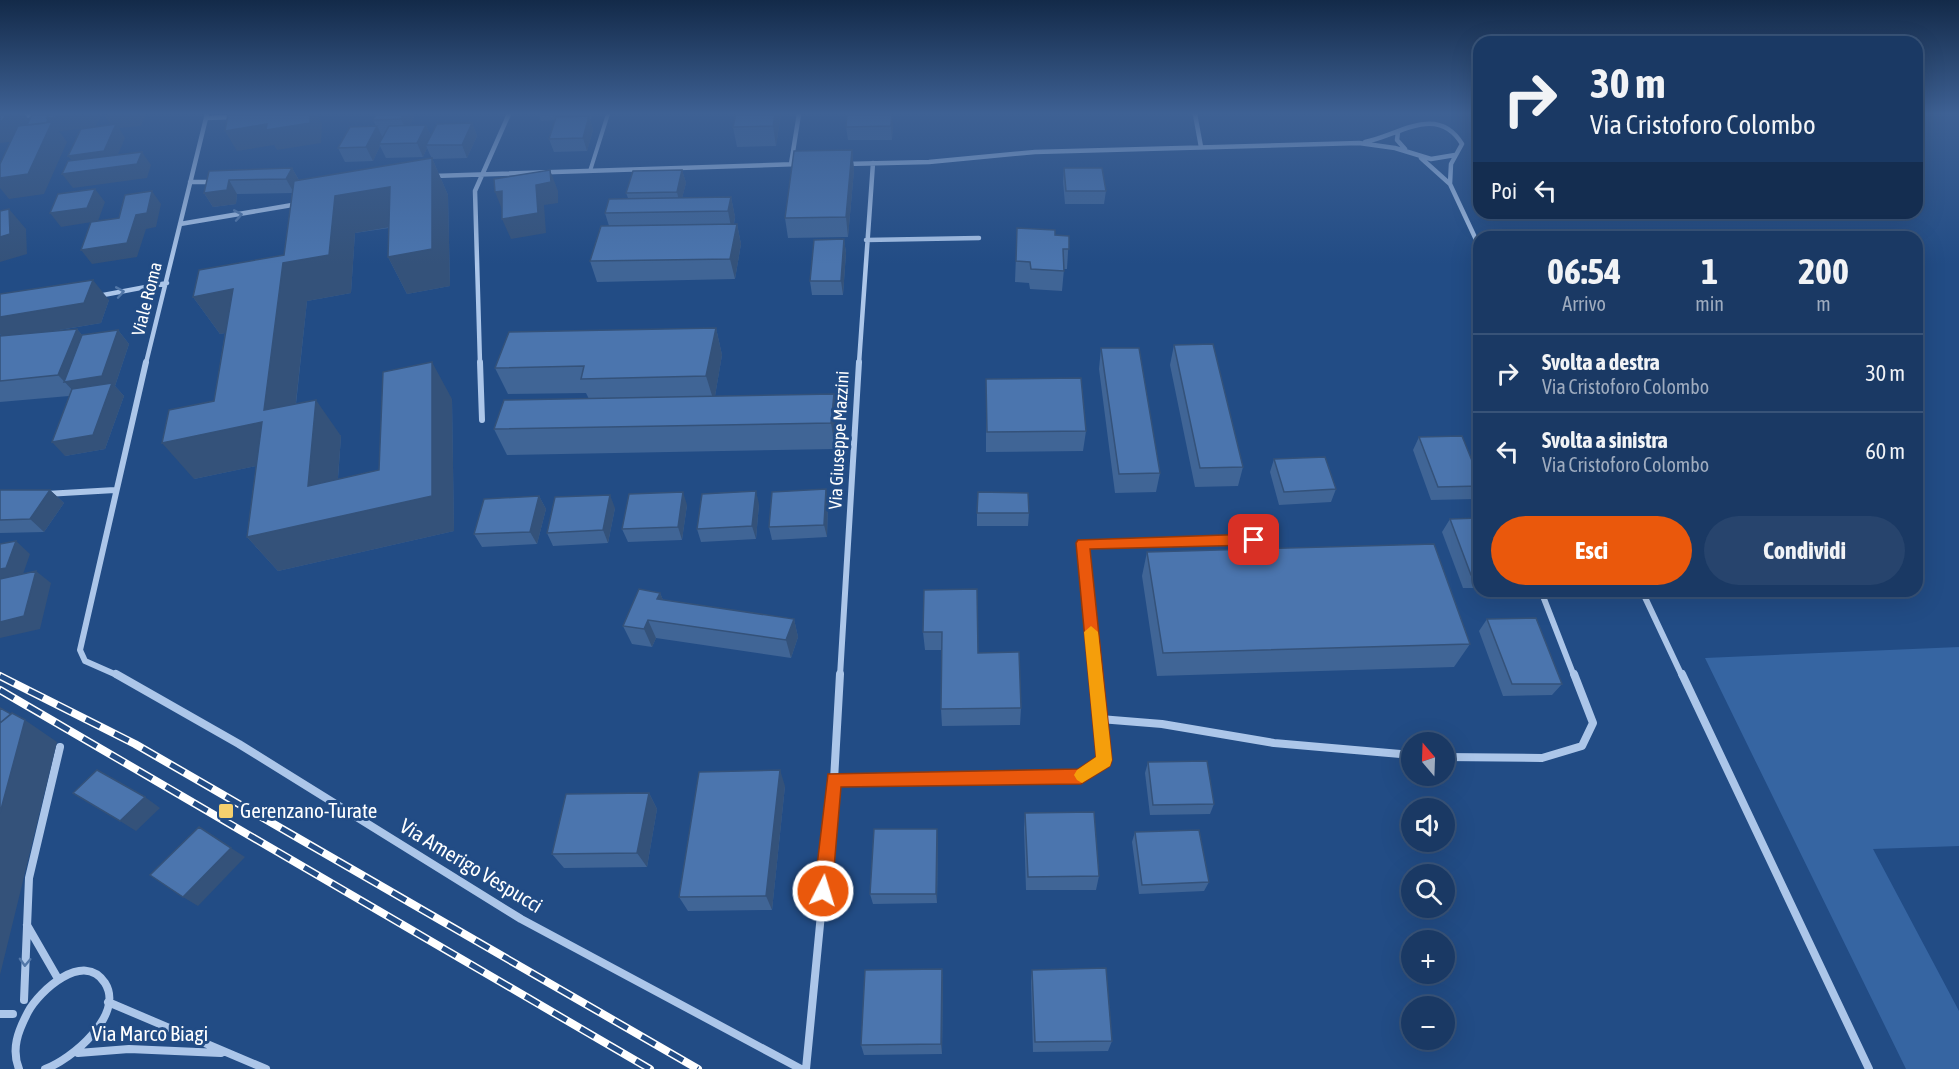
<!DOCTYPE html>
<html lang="it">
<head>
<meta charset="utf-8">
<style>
	:root { --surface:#1a3964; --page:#27446d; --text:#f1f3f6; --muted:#9facbf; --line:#385378; --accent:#ea580c }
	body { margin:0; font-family:"Asap Condensed",sans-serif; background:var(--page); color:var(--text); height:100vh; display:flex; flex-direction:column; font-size:22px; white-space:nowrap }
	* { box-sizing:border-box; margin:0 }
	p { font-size:20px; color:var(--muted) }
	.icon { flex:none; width:33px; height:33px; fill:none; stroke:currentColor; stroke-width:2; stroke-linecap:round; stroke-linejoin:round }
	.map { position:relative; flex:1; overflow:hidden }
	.panel { position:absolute; left:1473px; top:231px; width:450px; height:366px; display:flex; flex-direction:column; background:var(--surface); border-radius:18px; box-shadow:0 6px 24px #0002,0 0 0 2px var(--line) }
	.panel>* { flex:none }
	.banner { position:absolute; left:1473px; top:36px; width:450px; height:183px; border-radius:18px; box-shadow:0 6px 24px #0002,0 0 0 2px var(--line); background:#1a3964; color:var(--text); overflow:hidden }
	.needle { width:39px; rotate:341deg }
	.controls { position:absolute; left:1401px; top:732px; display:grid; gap:12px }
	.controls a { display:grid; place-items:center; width:54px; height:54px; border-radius:50%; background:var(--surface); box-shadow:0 6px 24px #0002,0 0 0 2px var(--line); font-size:30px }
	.pin { position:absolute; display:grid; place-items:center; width:51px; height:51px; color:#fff; margin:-26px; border-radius:12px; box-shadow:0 3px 9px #0006 }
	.me { position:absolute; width:66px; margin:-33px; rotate:5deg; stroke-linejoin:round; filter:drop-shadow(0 0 4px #0008) }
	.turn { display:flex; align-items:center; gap:21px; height:126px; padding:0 18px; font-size:27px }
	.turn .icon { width:78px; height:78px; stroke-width:2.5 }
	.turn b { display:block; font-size:42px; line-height:51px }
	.then { display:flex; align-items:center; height:57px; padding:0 18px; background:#0003; gap:12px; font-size:22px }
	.eta { display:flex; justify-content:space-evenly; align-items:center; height:102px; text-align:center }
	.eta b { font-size:36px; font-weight:700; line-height:42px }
	.primary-button { display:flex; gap:12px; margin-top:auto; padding:12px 18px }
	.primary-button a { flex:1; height:69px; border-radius:36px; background:var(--accent); color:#fff; font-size:24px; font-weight:700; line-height:69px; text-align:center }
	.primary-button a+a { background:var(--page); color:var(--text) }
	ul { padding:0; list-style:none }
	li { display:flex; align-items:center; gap:18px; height:78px; padding:0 18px; border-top:2px solid var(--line) }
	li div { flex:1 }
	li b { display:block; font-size:22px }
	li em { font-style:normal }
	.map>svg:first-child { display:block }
	.green { fill:#3665a2 }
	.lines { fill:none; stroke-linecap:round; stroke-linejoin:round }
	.service { stroke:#acc6e9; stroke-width:4 }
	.minor-far2 { stroke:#acc6e9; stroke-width:4.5 }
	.minor-far1 { stroke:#acc6e9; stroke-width:6 }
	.minor { stroke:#acc6e9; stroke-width:8 }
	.rail-casing { stroke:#fff; stroke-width:8 }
	.rail { stroke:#224c85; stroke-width:5; stroke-dasharray:16; stroke-linecap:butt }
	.wall { fill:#406596 }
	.shaded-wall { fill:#34527a }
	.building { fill:#4b75ae; stroke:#34527a; stroke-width:1.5 }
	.oneway { stroke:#5277a8 }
	.route { fill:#ea580c; stroke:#983908; stroke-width:1.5 }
	.slow { fill:#f59e0b }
	.poi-dot { fill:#f5d06e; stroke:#224c85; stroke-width:2 }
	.labels { text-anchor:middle; stroke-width:6; stroke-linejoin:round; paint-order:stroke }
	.street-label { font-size:18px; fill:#fff; stroke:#224c85 }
	.near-poi-label { font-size:21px; fill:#fff; stroke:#224c85; text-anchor:start }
	.near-street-label { font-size:21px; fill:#fff; stroke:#224c85 }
</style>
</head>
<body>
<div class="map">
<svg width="1959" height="1069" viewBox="0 0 1959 1069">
	<rect width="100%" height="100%" fill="#224c85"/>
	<path class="green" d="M1959 647V846L1873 849 1959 1011V1069H1906L1705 658Z"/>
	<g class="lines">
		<path class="service" d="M590 171 608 114"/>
		<path class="minor-far2" d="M1195 114 1201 147
			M18 117 38 114
			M206 118 234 117
			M1398 132 1397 140 1405 149
			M1365 142C1398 136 1437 103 1462 144L1451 164 1450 184
			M1421 158 1450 184 1479 246
			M791 164 799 114
			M845 164 929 162 1035 152 1359 143 1395 148 1431 159 1455 155
			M434 176 799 164
			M190 182H214
			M180 224 298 204
			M866 240 979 238
			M98 296 167 283
			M146 363 207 114
			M480 363 475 191 509 114
			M859 363 873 163"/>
		<path class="minor-far1" d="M480 362 482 420
			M46 494 115 490
			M1541 591 1574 676
			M1642 591 1682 676
			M119 676 85 661 80 650 146 362
			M840 676 859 362
			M1096 676 1083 543 1254 540"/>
		<path class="minor" d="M116 674 239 744 521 919 801 1069
			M1682 674 1869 1069
			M1100 719 1162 724 1274 743 1412 755
			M1444 757 1542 758 1582 746 1593 723 1574 674
			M834 780 1081 776 1104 761 1096 674
			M27 925 57 977
			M24 1000 29 878 60 747
			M108 1002 266 1069
			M0 1014H13
			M78 1053 129 1049 221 1053
			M19 1069C11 1049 18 1031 28 1012 39 991 84 950 105 983 125 1015 71 1060 45 1069
			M806 1069 834 780 840 674"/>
		<g class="rail-casing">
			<path id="rail" d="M0 676 135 744 698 1069
				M0 690 650 1069"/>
		</g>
		<use href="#rail" class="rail"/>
	</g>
	<path class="wall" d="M539 114H592L591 119H590L593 130 587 151 554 152 549 139 555 120 541 121Z
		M781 114 776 146 737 147 733 127Z
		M414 116 410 125H426L431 136 472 123 477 136 467 158 432 159 427 148 423 157 386 158 380 146 373 161 345 162 338 148 376 126 373 120Z
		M893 124 892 140H848L846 127Z
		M852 150 854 170 848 237 788 238 785 218Z
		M432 158 448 195 450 286 407 294 388 257 389 228 355 233 351 293 307 301 296 404 341 436 338 479 379 470 452 399 454 531 278 571 247 537 256 466 194 479 214 401 225 333 220 334 193 297 284 255 292 193 237 194 236 204 213 207 204 193 209 171 292 168 299 180Z
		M1064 168 1106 191 1104 204H1065L1063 182Z
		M682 170 686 183 682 198 731 197 735 217 734 224H737L741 244 735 279 597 282 590 261 609 226 605 213 628 198 626 193Z
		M1017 228 1055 235 1069 236 1067 269H1064L1062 291 1030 289 1029 283 1015 282Z
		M844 239 846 253 843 295H812L810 281Z
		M0 294 109 300 101 323 54 331 77 329 82 335 118 330 129 344 115 386 124 396 105 449 65 456 69 396 0 402V336H2L0 334Z
		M716 328 722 355 715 396 834 394 838 420 835 449 507 455 494 429 589 399 586 393 508 394 495 368Z
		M1174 345 1243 467 1238 486 1195 487 1170 365Z
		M1101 348 1160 473 1156 492 1115 493 1099 369Z
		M986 379 1086 431 1083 451 986 452Z
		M1419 437 1479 478V491L1475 499 1431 500 1413 450Z
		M1274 459 1336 489 1331 502 1279 505 1270 472Z
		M0 490H50L64 503 44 532 0 533Z
		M539 496 546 509 537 544 482 547 474 534Z
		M828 503 827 537 772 540 769 527Z
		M759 504 756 539 701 542 697 529Z
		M687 505 682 540 628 542 622 529Z
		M615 508 608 543 553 546 547 533Z
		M977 513H1029L1028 526H977Z
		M1479 518V588H1463L1442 532 1450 519Z
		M1147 552 1470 644 1454 667 1157 676 1142 576Z
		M924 590 1021 708 1020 725 942 726 941 709V650H925L923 632Z
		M660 593 663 600 794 619 798 637 791 658 656 638 652 647 632 644 623 626Z
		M1487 619 1562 684 1552 695 1503 696 1479 631Z
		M1148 762 1214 804 1210 814 1150 815 1145 773Z
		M785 786 772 910 688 911 679 897Z
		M649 793 657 809 647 867 564 868 552 854Z
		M1025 813 1099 876 1096 890H1026L1024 828Z
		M1135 832 1209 882 1204 891 1139 894 1132 842Z
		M938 839 937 903 873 904 870 894Z
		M942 969 943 981 942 1054 864 1055 861 1045Z
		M1032 970 1112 1041 1108 1051 1033 1052 1031 981Z"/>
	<path class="shaded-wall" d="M6 114H25L29 120 18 141 0 143V121Z
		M84 114H102L95 128 59 131 67 142 44 194 9 199 0 188V178L47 118Z
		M112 114H146L141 126 119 128 125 138 114 164 78 169 68 156 114 129 104 115Z
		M310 114H317L322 124 321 143 277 150 274 145 237 151 225 131 267 124Z
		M403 114H413L414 116 407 132 401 119Z
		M775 114H781L776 146 773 126Z
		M892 114 893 124 892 140 891 126Z
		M589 116 593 130 587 151 583 138Z
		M472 123 477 136 467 158 462 145Z
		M426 125 432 138 426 145 427 148 423 157 417 143Z
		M377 126 384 140 379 144 380 146 373 161 366 147Z
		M852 150 854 170 848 237 846 217Z
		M142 152 151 165 147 178 73 188 62 174Z
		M432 158 448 195 450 286 407 294 388 257Z
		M292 168 300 182 294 193 286 179Z
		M550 170 558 191V203L544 205 546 233 511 239 502 219Z
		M682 170 686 183 680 206 677 192Z
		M229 180 237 194 236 204 213 207 204 193Z
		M390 187 408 224 355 233 351 293 307 301 291 447 264 410 283 263 335 196Z
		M95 189 105 202 98 221 61 227 50 213Z
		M152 191 161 204 156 227 146 229 137 257 92 264 81 250 136 215Z
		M502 191 503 212 495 192Z
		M731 197 735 217 732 232 728 211Z
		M9 209 26 229 27 254 0 262V237Z
		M737 224 741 244 735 279 730 259Z
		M844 239 846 253 843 295 841 281Z
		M93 280 109 300 101 323 5 339 0 334V317Z
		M233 289 259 327 220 334 193 297Z
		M716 328 722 355 714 402 706 376Z
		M77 329 94 349 118 330 129 344 115 386 124 396 105 449 65 456 52 442 77 395 58 375Z
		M432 362 452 399 454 531 278 571 247 537 308 486 316 400 341 436 335 517 432 496Z
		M834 394 838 420 835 449 831 423Z
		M262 422 290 459 194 479 162 443Z
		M826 489 828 503 827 537 824 525Z
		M50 490 64 503 44 532 30 519Z
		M756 491 759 504 756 539 752 526Z
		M683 492 687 505 682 540 678 527Z
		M610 495 615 508 608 543 603 530Z
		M539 496 546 509 537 544 530 532Z
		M16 541 30 554 21 580 0 584V569Z
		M36 571 51 583 40 629 0 638V622Z
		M660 593 668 611 657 599Z
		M794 619 798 637 791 658 786 640Z
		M648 620 656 638 652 647 644 629Z
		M25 720 57 742 0 975V813Z
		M780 770 785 786 772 910 766 896Z
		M649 793 657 809 647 867 637 853Z
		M145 797 160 808 136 831 120 821Z
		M937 829 938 839 937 903 936 894Z
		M231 848 245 857 198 906 183 897Z
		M942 969 943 981 942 1054 941 1044Z"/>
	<path class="building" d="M0 114H6L2 121H0Z
		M32 114H49L47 118 48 120 46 123 27 125Z
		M49 114H84L47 118Z
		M228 114H310V123L266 130 267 124 225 131Z
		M376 114H403L401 119 373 120Z
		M736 114H775L773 126 733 127Z
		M847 114H892L891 126 846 127Z
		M589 116 583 138 549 139 556 117Z
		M52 122 28 174 0 178V164L18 126Z
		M472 123 462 145H426L437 124Z
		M116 124 104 151 68 156 81 129Z
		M426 125 417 143 379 144 389 126Z
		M377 126 366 147 338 148 350 127Z
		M852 150 846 217 785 218 794 151Z
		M142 152 137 164 62 174 68 161Z
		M432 158V249L388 257 390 187 335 196 329 255 283 263 264 410 316 400 308 486 379 470 383 372 432 362V496L247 537 262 422 162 443 169 410 214 401 233 289 193 297 199 270 284 255 294 181Z
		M292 168 286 179 229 180 227 190 204 193 209 171Z
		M1064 168H1102L1106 191H1066Z
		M550 170 551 182 536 185 538 213 502 219V191L495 192 494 179Z
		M682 170 677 192 626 193 633 171Z
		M95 189 87 208 50 213 58 194Z
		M152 191 147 213 136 215 127 243 81 250 91 222 119 218 125 195Z
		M731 197 728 211 605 213 609 199Z
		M9 209 10 234 0 237V211Z
		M737 224 730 259 590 261 601 226Z
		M1017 228 1055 230V235L1069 236V249H1063L1064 271 1031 269 1030 262 1016 261Z
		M844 239 841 281H810L814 240Z
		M93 280 84 303 0 317V294Z
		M716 328 706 376 581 379 584 366 495 368 509 332Z
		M77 329 58 375 0 381V336Z
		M118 330 102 376 64 382 82 335Z
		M1213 344 1243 467 1200 468 1174 345Z
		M1101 348H1139L1160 473 1119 474Z
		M1081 378 1086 431 987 432 986 379Z
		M112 383 93 435 52 442 72 389Z
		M834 394 831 423 494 429 504 400Z
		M1462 436 1479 478V486L1438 487 1419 437Z
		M1325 457 1336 489 1284 492 1274 459Z
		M826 489 824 525 769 527 772 492Z
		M0 490H50L30 519 0 520Z
		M756 491 752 526 697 529 702 494Z
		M683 492 678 527 622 529 629 494Z
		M978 492 1028 493 1029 513H977Z
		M610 495 603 530 547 533 555 497Z
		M539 496 530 532 474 534 484 499Z
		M1479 518V575H1471L1450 519Z
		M16 541 6 568 0 569V544Z
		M1434 544 1470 644 1163 653 1147 552Z
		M36 571 24 616 0 622V579Z
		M639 589 660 593 657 599 794 619 786 640 648 620 644 629 623 626Z
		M977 589 978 653 1019 652 1021 708 941 709 942 632H923L924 590Z
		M1536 618 1562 684H1512L1487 619Z
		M0 708 11 714 0 723Z
		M12 713 25 720 0 813V723Z
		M1207 761 1214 804 1153 805 1148 762Z
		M97 770 145 797 120 821 73 793Z
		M780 770 766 896 679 897 699 772Z
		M649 793 637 853 552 854 566 794Z
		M1094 812 1099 876 1028 877 1025 813Z
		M199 827 231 848 183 897 150 875Z
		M874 829H937L936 894H870Z
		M1199 830 1209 882 1142 885 1135 832Z
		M1106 968 1112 1041 1035 1042 1032 970Z
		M942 969 941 1044 861 1045 865 970Z"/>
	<defs><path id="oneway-chevron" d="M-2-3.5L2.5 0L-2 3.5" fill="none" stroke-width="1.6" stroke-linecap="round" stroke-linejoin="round" transform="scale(1.5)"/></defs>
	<g class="oneway">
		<use href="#oneway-chevron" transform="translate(238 215) rotate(-10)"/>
		<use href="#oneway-chevron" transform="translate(120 292) rotate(-10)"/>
		<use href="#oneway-chevron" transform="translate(25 962) rotate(92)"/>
	</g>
	<linearGradient id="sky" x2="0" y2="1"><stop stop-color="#132a49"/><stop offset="0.43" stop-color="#3e6194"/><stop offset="1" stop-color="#3e6194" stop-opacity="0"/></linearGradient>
	<rect width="1959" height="264" fill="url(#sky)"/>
	<path class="route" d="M1254 534 1261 540 1254 545 1090 549 1112 760 1110 766 1081 784 841 787 832 891 829 897 823 900 817 897 814 891 828 774 1078 769 1096 757 1076 543 1078 540Z"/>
	<path class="slow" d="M1091 626 1098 632 1112 760 1110 766 1082 783 1077 780 1074 775 1077 770 1096 757 1084 632Z"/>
	<rect class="poi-dot" x="218" y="803" width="16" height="16" rx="3"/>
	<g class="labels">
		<g class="street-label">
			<text transform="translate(147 299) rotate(-76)" y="6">Viale Roma</text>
			<text transform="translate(839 440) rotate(-87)" y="6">Via Giuseppe Mazzini</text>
		</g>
		<g class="near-poi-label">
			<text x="240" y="818">Gerenzano-Turate</text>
		</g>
		<g class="near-street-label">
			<text transform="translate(471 866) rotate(31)" y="7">Via Amerigo Vespucci</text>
			<text x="150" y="1041">Via Marco Biagi</text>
		</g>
	</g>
</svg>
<div class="controls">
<a><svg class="needle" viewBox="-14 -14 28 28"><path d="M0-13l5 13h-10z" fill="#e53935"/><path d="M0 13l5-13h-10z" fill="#9facbf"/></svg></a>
<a><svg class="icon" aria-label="sound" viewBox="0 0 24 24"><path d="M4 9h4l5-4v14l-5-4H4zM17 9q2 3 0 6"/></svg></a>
<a><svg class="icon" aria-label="search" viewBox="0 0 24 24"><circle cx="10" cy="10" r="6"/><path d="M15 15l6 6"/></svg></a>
<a>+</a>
<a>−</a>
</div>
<div class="pin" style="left:1254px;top:540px;background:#d93025"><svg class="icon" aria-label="arrive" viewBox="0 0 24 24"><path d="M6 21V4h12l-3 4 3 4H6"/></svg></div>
<svg class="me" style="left:823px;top:891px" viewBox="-20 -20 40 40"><circle r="17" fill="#ea580c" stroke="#fff" stroke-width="3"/><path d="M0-11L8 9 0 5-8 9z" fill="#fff"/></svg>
<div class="banner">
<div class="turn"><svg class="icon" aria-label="right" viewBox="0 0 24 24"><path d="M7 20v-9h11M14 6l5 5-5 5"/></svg><div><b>30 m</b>Via Cristoforo Colombo</div></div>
<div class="then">Poi<svg class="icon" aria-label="left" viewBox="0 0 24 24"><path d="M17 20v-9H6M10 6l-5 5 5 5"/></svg></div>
</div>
<section class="panel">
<div class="eta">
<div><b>06:54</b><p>Arrivo</p></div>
<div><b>1</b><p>min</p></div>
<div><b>200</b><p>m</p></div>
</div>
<ul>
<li><svg class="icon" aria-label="right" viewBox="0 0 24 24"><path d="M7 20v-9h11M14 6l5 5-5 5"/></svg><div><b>Svolta a destra</b><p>Via Cristoforo Colombo</p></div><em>30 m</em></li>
<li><svg class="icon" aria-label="left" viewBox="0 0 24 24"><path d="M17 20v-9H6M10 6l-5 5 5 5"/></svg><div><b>Svolta a sinistra</b><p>Via Cristoforo Colombo</p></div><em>60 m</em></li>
</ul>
<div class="primary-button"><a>Esci</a><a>Condividi</a></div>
</section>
</div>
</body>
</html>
